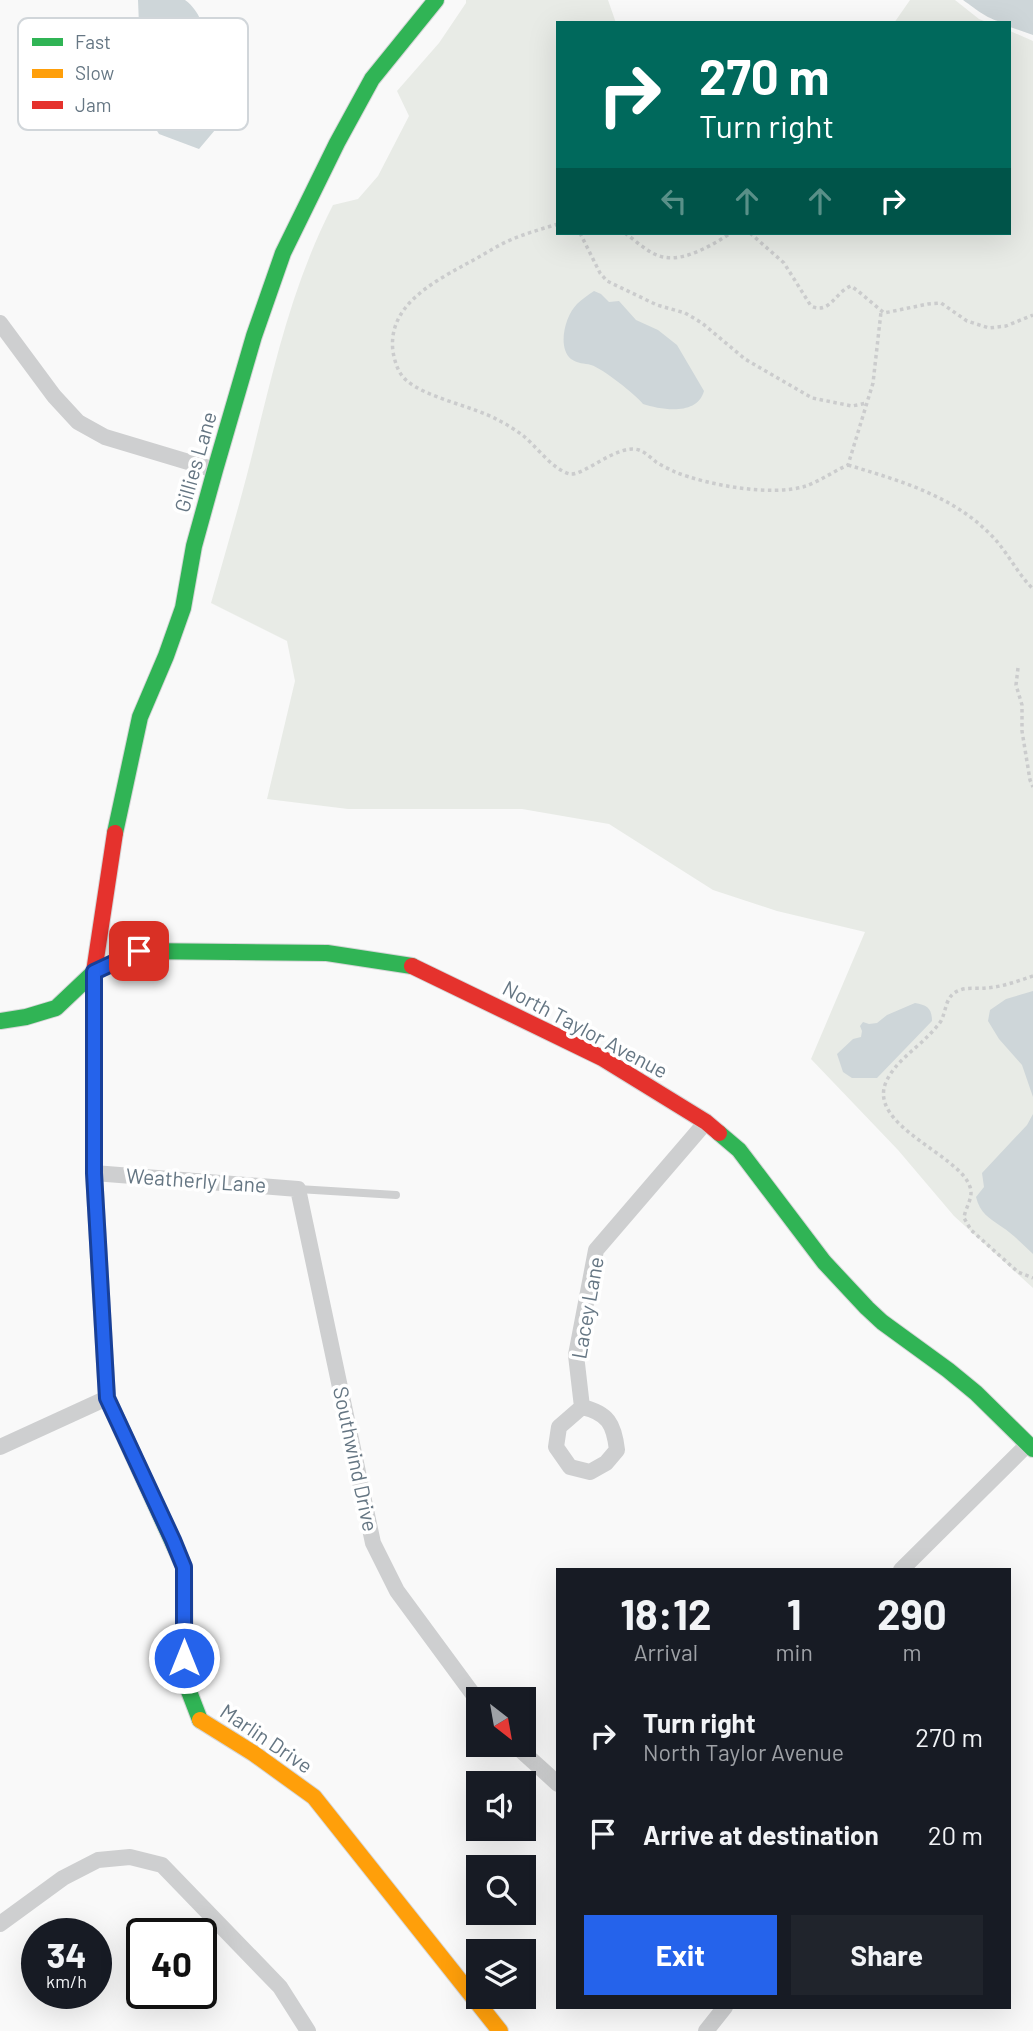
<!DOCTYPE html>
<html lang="en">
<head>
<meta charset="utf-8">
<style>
	:root { --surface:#171b24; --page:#20242c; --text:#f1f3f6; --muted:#9ea1a6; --accent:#2563eb }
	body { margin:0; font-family:Barlow,sans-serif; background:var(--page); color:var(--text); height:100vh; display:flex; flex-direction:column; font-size:26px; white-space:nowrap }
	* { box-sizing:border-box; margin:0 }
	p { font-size:23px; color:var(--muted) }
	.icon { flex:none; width:38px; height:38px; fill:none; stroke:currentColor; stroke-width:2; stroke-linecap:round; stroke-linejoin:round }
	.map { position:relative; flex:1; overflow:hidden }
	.details { position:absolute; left:556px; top:1568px; width:455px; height:441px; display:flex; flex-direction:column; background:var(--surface); border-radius:0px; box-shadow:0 7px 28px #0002 }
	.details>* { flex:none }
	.top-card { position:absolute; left:556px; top:21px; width:455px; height:214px; border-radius:0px; box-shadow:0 7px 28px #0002; background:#00695c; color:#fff; overflow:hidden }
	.needle { width:46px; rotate:149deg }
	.controls { position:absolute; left:466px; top:1687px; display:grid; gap:14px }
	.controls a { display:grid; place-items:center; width:70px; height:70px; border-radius:0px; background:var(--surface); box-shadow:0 7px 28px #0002; font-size:35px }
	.speed { position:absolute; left:21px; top:1918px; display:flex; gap:14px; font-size:35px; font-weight:700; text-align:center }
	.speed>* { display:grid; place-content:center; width:91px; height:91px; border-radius:50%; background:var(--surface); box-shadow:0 7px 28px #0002; line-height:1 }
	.speed small { font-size:18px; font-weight:400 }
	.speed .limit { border:4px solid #111; border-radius:10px; background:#fff; color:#111 }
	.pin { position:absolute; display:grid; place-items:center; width:60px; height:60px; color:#fff; margin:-30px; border-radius:14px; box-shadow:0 4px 10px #0006 }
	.me { position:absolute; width:77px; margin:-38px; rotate:0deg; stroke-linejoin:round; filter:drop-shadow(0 0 5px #0008) }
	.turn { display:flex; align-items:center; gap:24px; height:147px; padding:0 28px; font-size:32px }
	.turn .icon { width:91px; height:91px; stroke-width:2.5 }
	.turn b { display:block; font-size:49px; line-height:60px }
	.lanes { display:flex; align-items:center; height:66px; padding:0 28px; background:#0003; justify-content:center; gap:35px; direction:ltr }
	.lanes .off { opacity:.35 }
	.eta { display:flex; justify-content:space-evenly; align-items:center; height:119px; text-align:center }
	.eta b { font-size:42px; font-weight:700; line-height:49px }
	.cta { display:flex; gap:14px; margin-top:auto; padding:14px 28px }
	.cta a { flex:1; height:80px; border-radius:0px; background:var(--accent); color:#fff; font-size:28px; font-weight:700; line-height:80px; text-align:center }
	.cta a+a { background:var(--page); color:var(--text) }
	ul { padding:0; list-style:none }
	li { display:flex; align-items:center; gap:21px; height:98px; padding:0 28px }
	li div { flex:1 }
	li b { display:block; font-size:26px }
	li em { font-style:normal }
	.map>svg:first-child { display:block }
	.green { fill:#e8ebe6 }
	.water { fill:#ced6d9 }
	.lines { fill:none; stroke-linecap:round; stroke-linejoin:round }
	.fast-casing { stroke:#d5d6d7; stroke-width:18 }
	.slow-casing { stroke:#d5d6d7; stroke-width:18 }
	.jam-casing { stroke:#d5d6d7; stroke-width:18 }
	.path { stroke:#cbcccd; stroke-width:3.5; stroke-dasharray:3.5 3.5; stroke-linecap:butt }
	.lane { stroke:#cecfd0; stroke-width:8 }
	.street { stroke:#cecfd0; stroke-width:16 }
	.fast { stroke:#30b455; stroke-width:16 }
	.slow { stroke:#ff9f0a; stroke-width:16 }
	.jam { stroke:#e5322d; stroke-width:16 }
	.route-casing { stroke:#184099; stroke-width:18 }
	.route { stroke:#2563eb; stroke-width:12 }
	.labels { text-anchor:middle; stroke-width:7; stroke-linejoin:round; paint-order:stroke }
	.street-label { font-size:21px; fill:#657683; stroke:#fff }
	.key { fill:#fff; stroke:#d1d6da; stroke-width:2 }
	.key-label { font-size:19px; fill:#657683 }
</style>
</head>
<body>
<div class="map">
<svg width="1033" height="2031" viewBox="0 0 1033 2031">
	<rect width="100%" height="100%" fill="#f9f9f9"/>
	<path class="green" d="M466 0H608L616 23H558V233H1010V31L1033 41V1288L954 1216 898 1150 811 1059 865 932 777 911 713 890 609 824 522 809H348L267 799 295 681 287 641 211 603C226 550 242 497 255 443 276 359 293 283 333 205L358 199 378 176 409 116 397 91 439 43 466 3Z
		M910 0H955L979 19 989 23H894Z"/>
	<path class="water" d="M138 0H185C200 11 204 27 207 45 208 50 208 57 211 61 216 68 223 69 227 77L213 100 217 122 215 130 199 149 159 134 149 118 134 108 102 96 89 97 78 93 79 89 104 73 117 54 118 49 135 32 139 25Z
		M963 0H1033V35L1010 27V23C992 23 977 10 963 0Z
		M594 291 601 294 609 302 619 301 636 320 658 330 677 345 704 391C697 416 662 410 643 404 636 395 602 368 591 365 584 363 578 364 571 359 557 347 565 316 577 304 582 299 588 295 594 291Z
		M1033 991V1097L1022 1065 999 1039 988 1021 990 1010 1006 999Z
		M915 1003C927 1005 932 1008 932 1021L877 1078H852L843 1072 837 1054 853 1039 861 1037 862 1031 860 1026 863 1022 869 1024 877 1023 887 1015Z
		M1033 1114V1254C1023 1245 1013 1234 1002 1227 989 1218 980 1213 976 1197L984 1187 982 1173 1027 1125Z"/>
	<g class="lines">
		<g class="fast-casing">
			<path id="fast" d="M115 833 140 717 166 656 183 608 194 546 215 470 254 336 283 253 337 143 372 79 436 0
				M0 1021 26 1017 56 1008 94 972 139 951 327 953 412 966
				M94 1037V1173L107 1398 184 1567 185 1681 200 1720
				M719 1133 739 1150 824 1262 867 1308 882 1322 948 1370 976 1393 1033 1449"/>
		</g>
		<g class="slow-casing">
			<path id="slow" d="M200 1720 253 1753 314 1797 500 2031"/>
		</g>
		<g class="jam-casing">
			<path id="jam" d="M412 966 602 1058 706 1122 719 1133
				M94 1037V972L115 833"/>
		</g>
		<path class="path" d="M558 224C541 229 524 234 508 241 493 248 480 257 466 264 432 283 387 306 393 352 395 362 398 373 406 380 426 398 473 406 498 420 506 424 514 429 521 434 536 445 551 469 570 474 584 476 618 443 639 450 645 452 651 458 656 462 662 466 669 469 675 472 708 485 771 497 806 486 820 481 834 471 848 465L873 383 881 312
			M580 233 600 273 607 281 657 305 685 313 702 323 745 359 812 398 852 406 867 403
			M625 233C636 241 649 254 663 257 685 262 714 244 731 233
			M750 233 784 263 811 306C830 315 835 292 851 286L858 291 884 313 928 304 941 303 967 321 989 328 1006 326 1033 315
			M848 465C901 481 954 496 993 537 1008 553 1017 573 1033 589
			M1018 668 1016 685 1022 705V731L1030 780 1033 787
			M1033 976C1018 981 1002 987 986 988 978 989 968 987 960 990 945 995 947 1009 941 1021 937 1027 932 1032 927 1037 914 1050 895 1063 887 1080 864 1125 960 1154 970 1187 974 1197 965 1208 964 1218L971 1230 1018 1272 1033 1278"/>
		<path class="lane" d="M298 1189 396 1195"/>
		<path class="street" d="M0 323 54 396 78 422 105 437 215 470
			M94 1173 298 1189 373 1543 397 1591 478 1701
			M582 1407 559 1427 556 1447 570 1467 590 1472 606 1463 617 1450C614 1424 608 1413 582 1407L576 1355 596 1250 706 1122
			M0 1447 107 1398
			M901 1570 1028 1444
			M515 1745 558 1784
			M0 1924 63 1878 98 1860 130 1857 162 1865 280 1987 308 2031
			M706 2031 725 2007"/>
		<use href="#fast" class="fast"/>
		<use href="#slow" class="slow"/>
		<use href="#jam" class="jam"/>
	</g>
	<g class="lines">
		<g class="route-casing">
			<path id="route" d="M139 951 94 972V1173L107 1398 173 1540 184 1567V1658"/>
		</g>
		<use href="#route" class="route"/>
	</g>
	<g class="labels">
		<g class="street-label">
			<text transform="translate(196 462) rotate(-74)" y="7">Gillies Lane</text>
			<text transform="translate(585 1030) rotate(28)" y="7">North Taylor Avenue</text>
			<text transform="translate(196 1181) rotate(4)" y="7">Weatherly Lane</text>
			<text transform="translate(588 1308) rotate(-80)" y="7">Lacey Lane</text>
			<text transform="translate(355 1459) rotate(78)" y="7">Southwind Drive</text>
			<text transform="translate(266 1739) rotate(34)" y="7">Marlin Drive</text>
		</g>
	</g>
	<rect x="18" y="18" width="230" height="112" rx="10" class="key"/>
	<rect x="32" y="38" width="31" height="8" fill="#30b455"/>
	<rect x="32" y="69" width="31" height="9" fill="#ff9f0a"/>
	<rect x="32" y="101" width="31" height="8" fill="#e5322d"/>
	<g class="key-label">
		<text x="75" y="49">Fast</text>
		<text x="75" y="80">Slow</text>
		<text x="75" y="112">Jam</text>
	</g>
</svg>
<div class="controls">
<a><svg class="needle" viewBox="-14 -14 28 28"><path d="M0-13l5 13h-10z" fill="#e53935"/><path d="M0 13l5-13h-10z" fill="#9ea1a6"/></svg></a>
<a><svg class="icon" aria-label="sound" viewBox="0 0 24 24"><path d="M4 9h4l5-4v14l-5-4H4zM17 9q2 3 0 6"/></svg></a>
<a><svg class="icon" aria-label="search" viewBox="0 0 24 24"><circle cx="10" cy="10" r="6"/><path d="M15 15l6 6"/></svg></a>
<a><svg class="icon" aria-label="layers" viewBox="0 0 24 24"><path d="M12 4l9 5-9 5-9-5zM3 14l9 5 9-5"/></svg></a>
</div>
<div class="speed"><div>34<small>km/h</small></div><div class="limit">40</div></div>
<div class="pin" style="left:139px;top:951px;background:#d93025"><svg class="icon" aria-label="arrive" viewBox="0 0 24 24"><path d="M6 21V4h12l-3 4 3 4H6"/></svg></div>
<svg class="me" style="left:184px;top:1658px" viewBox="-20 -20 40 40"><circle r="17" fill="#2563eb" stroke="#fff" stroke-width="3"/><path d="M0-11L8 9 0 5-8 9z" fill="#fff"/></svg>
<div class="top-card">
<div class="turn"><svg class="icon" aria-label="right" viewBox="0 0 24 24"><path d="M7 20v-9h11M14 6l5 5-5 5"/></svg><div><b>270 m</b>Turn right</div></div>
<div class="lanes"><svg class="icon off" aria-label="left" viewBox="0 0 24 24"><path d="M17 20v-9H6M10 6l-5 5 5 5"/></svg><svg class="icon off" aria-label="ahead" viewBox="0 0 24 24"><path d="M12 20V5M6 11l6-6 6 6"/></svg><svg class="icon off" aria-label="ahead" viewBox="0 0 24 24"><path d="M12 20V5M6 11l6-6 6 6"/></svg><svg class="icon" aria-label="right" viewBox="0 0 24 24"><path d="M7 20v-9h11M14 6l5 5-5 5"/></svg></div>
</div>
<section class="details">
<div class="eta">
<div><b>18:12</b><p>Arrival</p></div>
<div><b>1</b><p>min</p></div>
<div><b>290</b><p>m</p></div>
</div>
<ul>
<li><svg class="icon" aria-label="right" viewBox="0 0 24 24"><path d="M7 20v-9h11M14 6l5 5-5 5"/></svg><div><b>Turn right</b><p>North Taylor Avenue</p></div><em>270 m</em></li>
<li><svg class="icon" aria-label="arrive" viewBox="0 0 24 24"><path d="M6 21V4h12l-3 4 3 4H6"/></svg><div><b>Arrive at destination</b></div><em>20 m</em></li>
</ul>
<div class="cta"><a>Exit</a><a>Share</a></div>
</section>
</div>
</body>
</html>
